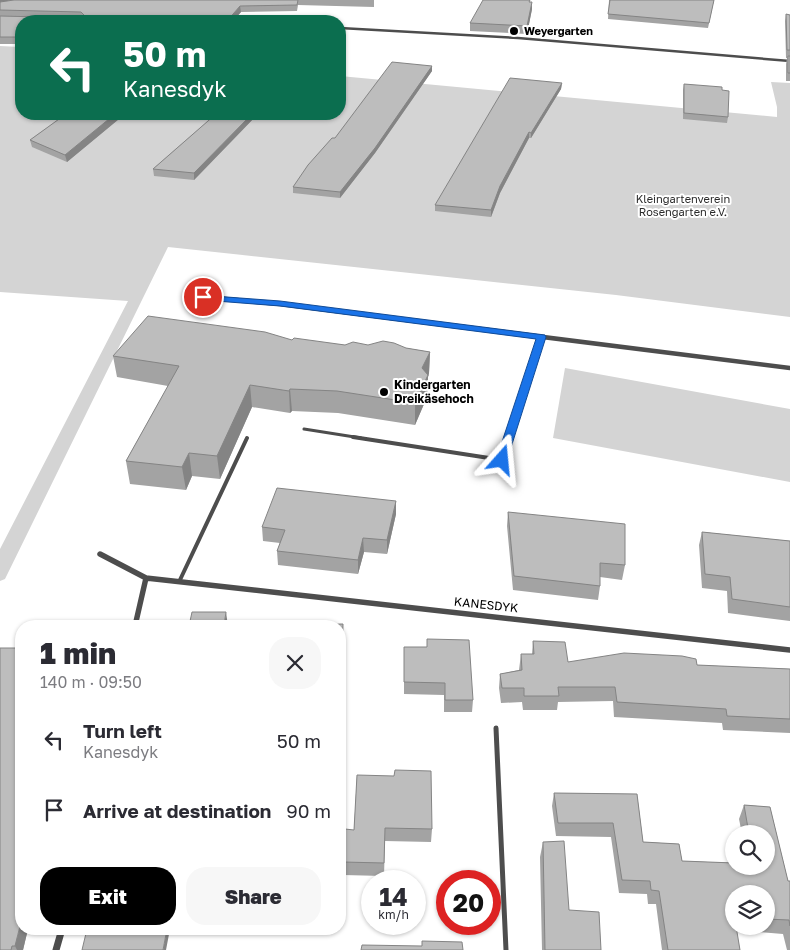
<!DOCTYPE html>
<html lang="en">
<head>
<meta charset="utf-8">
<style>
	:root { --surface:#fff; --page:#f7f7f7; --text:#2b2b33; --muted:#7c7c81; --accent:#000 }
	body { margin:0; font-family:"Golos Text",sans-serif; background:var(--page); color:var(--text); height:100vh; display:flex; flex-direction:column; font-size:19px; white-space:nowrap }
	* { box-sizing:border-box; margin:0 }
	p { font-size:16px; color:var(--muted) }
	.icon { flex:none; width:28px; height:28px; fill:none; stroke:currentColor; stroke-width:2; stroke-linecap:round; stroke-linejoin:round }
	.map { position:relative; flex:1; overflow:hidden }
	.details { position:absolute; left:15px; top:620px; width:331px; height:315px; display:flex; flex-direction:column; background:var(--surface); border-radius:20px; box-shadow:0 1px 4px #0004 }
	.details>* { flex:none }
	.guide { position:absolute; left:15px; top:15px; width:331px; height:105px; border-radius:20px; box-shadow:0 1px 4px #0004; background:#0b6e4f; color:#fff; overflow:hidden }
	.fabs { position:absolute; left:725px; top:825px; display:grid; gap:10px }
	.fabs a { display:grid; place-items:center; width:50px; height:50px; border-radius:50%; background:var(--surface); box-shadow:0 1px 4px #0004; font-size:25px }
	.speed { position:absolute; left:361px; top:870px; display:flex; gap:10px; font-size:25px; font-weight:700; text-align:center }
	.speed>* { display:grid; place-content:center; width:65px; height:65px; border-radius:50%; background:var(--surface); box-shadow:0 1px 4px #0004; line-height:1 }
	.speed small { font-size:12px; font-weight:400 }
	.speed .limit { border:8px solid #d22; background:#fff; color:#111 }
	.pin { position:absolute; display:grid; place-items:center; width:42px; height:42px; color:#fff; margin:-21px; border:2px solid #fff; border-radius:50%; box-shadow:0 1px 5px #0007 }
	.me { position:absolute; width:55px; margin:-28px; rotate:18deg; stroke-linejoin:round; filter:drop-shadow(0 0 4px #0008) }
	.turn { display:flex; align-items:center; gap:18px; height:105px; padding:0 25px; font-size:22px }
	.turn .icon { width:65px; height:65px; stroke-width:2.5 }
	.turn b { display:block; font-size:35px; line-height:42px }
	.round { display:grid; place-items:center; flex:none; width:52px; height:52px; border-radius:20px; background:var(--page) }
	.headline { display:flex; align-items:center; justify-content:space-between; height:85px; padding:0 25px }
	h1 { font-size:30px; font-weight:800; line-height:38px }
	.action { display:flex; gap:10px; margin-top:auto; padding:10px 25px }
	.action a { flex:1; height:58px; border-radius:20px; background:var(--accent); color:#fff; font-size:20px; font-weight:800; line-height:58px; text-align:center }
	.action a+a { background:var(--page); color:var(--text) }
	ul { padding:0; list-style:none }
	li { display:flex; align-items:center; gap:15px; height:70px; padding:0 25px }
	li div { flex:1 }
	li b { display:block; font-size:19px }
	li em { font-style:normal }
	.map>svg:first-child { display:block }
	.green { fill:#d4d4d4 }
	.lines { fill:none; stroke-linecap:round; stroke-linejoin:round }
	.service-far2 { stroke:#4d4d4d; stroke-width:3 }
	.service-far1 { stroke:#4d4d4d; stroke-width:4 }
	.service { stroke:#4d4d4d; stroke-width:5 }
	.minor-far3 { stroke:#4d4d4d; stroke-width:2.5 }
	.minor-far2 { stroke:#4d4d4d; stroke-width:4.5 }
	.minor-far1 { stroke:#4d4d4d; stroke-width:5.5 }
	.minor { stroke:#4d4d4d; stroke-width:7 }
	.wall { fill:#a3a3a3; fill-rule:evenodd }
	.shaded-wall { fill:#848484 }
	.building { fill:#bdbdbd; stroke:#848484 }
	.route { fill:#1a73e8; stroke:#114b97 }
	.poi-dot { fill:#000; stroke:#fff; stroke-width:2 }
	.labels { text-anchor:middle; stroke-width:4; stroke-linejoin:round; paint-order:stroke }
	.far-poi-label { font-size:11px; font-weight:bold; fill:#000; stroke:#fff; text-anchor:start }
	.far-park-label { font-size:11px; fill:#2b2b2b; stroke:#fff }
	.poi-label { font-size:12px; font-weight:bold; fill:#000; stroke:#fff; text-anchor:start }
	.street-label { font-size:12px; fill:#000; stroke:#fff }
</style>
</head>
<body>
<div class="map">
<svg width="790" height="950" viewBox="0 0 790 950">
	<rect width="100%" height="100%" fill="#fff"/>
	<path class="green" d="M0 46 21 47V114H340V76L777 117V107L771 82 790 83V317L616 295 168 247 5 579 0 581V549L128 301 0 292Z
		M565 368 790 409V482L553 438Z"/>
	<g class="lines">
		<path class="service-far2" d="M304 429 361 438
			M509 438 541 337"/>
		<path class="service-far1" d="M353 437 502 460 509 437
			M179 582 247 438"/>
		<path class="service" d="M496 728 506 950"/>
		<path class="minor-far3" d="M340 28 518 38 790 61"/>
		<path class="minor-far2" d="M203 297 280 304 790 368"/>
		<path class="minor-far1" d="M100 554 146 578 790 650
			M135 626 146 578"/>
		<path class="minor" d="M56 950 62 929"/>
	</g>
	<path class="wall" d="M0 0H374V7L298 5 297 11 241 12 233 21H21V44H0Z
		M609 0H714L708 28 608 19Z
		M530 2 532 9 527 34 470 31V23Z
		M786 14 790 15V81H786V64L787 58H786L785 21Z
		M432 66V71L375 153 340 198 293 193V187L335 138Z
		M562 83 561 89 531 138H529L500 193 491 217 435 211V205Z
		M684 84 722 90 728 117 727 123 683 119V90Z
		M66 114H125L67 162 32 147 30 140Z
		M216 114H258L194 180 154 176 153 169Z
		M292 340 345 345H368L406 348 430 352 429 373 428 377 427 397 415 425 338 413 292 411 290 413 252 407 220 479 192 476 186 490 130 484 126 461 168 386 117 377 113 356Z
		M396 501V514L387 554 364 552 358 574 278 565 277 551 280 543 263 541 262 527Z
		M508 512 625 565 622 580 600 577V586L598 600 513 590 507 526Z
		M702 532 790 541V621L728 613 727 591 702 588 699 545Z
		M340 626 343 636 342 679H340Z
		M533 641 568 662 697 665 790 669V733L723 730 722 723 614 717 613 701 558 702 557 710H523L522 702 501 703 499 688 500 674 519 670 521 654H532Z
		M404 647 473 700 472 712H444V695L404 694Z
		M357 775 432 829 431 842 385 841 384 876 343 875V862L354 830Z
		M554 793 637 794 643 842 679 844 682 861 734 863V866H766V834H742L739 819 744 805 770 807 788 881H790V950H787L783 934 736 930 740 950H662L656 904H648L647 894 619 893 611 837 556 836 552 806ZM734 894H766V926H734Z
		M543 842 569 910 601 950H542L540 857Z
		M28 929 23 950H0Z"/>
	<path class="shaded-wall" d="M0 0H14L0 2Z
		M532 2V9L527 34V26Z
		M240 6 241 12 233 21H227Z
		M432 66V71L375 153 340 198V192Z
		M562 83 561 89 531 138V133Z
		M115 114H125L67 162 65 155Z
		M252 114H258L194 180V173Z
		M529 132V138L500 193 491 217V210L500 186Z
		M430 352 429 373 428 377 427 397 415 425V403L422 368Z
		M250 385 252 407 220 479 217 456Z
		M290 389 292 411 290 413 289 391Z
		M189 453 192 476 186 490 182 467Z
		M396 501V514L387 554V540Z
		M363 538 364 552 358 574V560Z
		M226 612 228 626H224Z
		M21 847V863L19 856Z
		M21 922V929H28L23 950H17L15 946Z
		M167 929H170L166 950H163Z"/>
	<path class="building" d="M14 0H298L297 5 240 6 227 21H21V37H0V16L81 18 84 15 81 12 0 10V2Z
		M483 0H530L529 2H532L527 26 470 23Z
		M610 0H714L709 23 608 14Z
		M786 14 790 15V50H787Z
		M788 56H790V73H788Z
		M392 62 432 66 375 148 340 192 293 187 308 165 332 138H335Z
		M510 78 562 83 531 133 529 132 500 186 491 210 435 205Z
		M684 84 722 87V90L729 91 728 117 684 113Z
		M66 114H115L65 155 30 140Z
		M216 114H252L194 173 153 169Z
		M148 316 265 332 292 340 294 338 345 345 353 342 368 345 383 341 394 343 406 348 430 352 422 368 428 375 415 403 337 391 290 389 289 391 250 385 217 456 189 453 182 467 126 461 179 366 113 356Z
		M277 488 396 501 387 540 363 538 358 560 277 551 285 530 262 527Z
		M508 512 625 524V565L600 563V586L514 576Z
		M702 532 790 541V607L732 599 730 577 705 574Z
		M192 612H226L224 626H189Z
		M343 624 342 667H340V626H230Z
		M427 639 469 640 473 700H445V683L404 682V647H427Z
		M533 641 565 642 568 662 624 653 682 656 696 659 697 665 790 669V719L727 716 726 709 617 702 615 687H558L559 696H524V688H502L500 674 522 670 521 654H534Z
		M0 648H21V847L19 856H21V922L15 946H12L11 950H0Z
		M395 770 431 771 432 829 385 828 384 863 343 862 345 829 354 830 357 775 394 776Z
		M554 793 637 794 643 842 679 844 682 861 734 863V866H766V834H749L744 805 770 807 788 881H790V926L789 920 766 919V894H734V926H736L740 950H668L659 891 651 890 650 881 622 880 613 823H558Z
		M564 841 569 910 599 912 601 950H545L543 842Z
		M87 929H167L163 950H82Z
		M422 941 462 942 463 950H361L362 945 422 946Z"/>
	<path class="route" d="M200 295 280 301 545 335 546 337 507 460 502 464 496 460 536 339 280 306 203 300 199 297Z"/>
	<g class="poi-dot">
		<circle cx="514" cy="31" r="5"/>
		<circle cx="384" cy="392" r="5"/>
	</g>
	<g class="labels">
		<g class="far-poi-label">
			<text x="524" y="35">Weyergarten</text>
		</g>
		<g class="far-park-label">
			<text x="683" y="203">Kleingartenverein<tspan x="683" dy="13">Rosengarten e.V.</tspan></text>
		</g>
		<g class="poi-label">
			<text x="394" y="389">Kindergarten<tspan x="394" dy="14">Dreikäsehoch</tspan></text>
		</g>
		<g class="street-label">
			<text transform="translate(486 605) rotate(6)" y="4">KANESDYK</text>
		</g>
	</g>
</svg>
<div class="fabs">
<a><svg class="icon" aria-label="search" viewBox="0 0 24 24"><circle cx="10" cy="10" r="6"/><path d="M15 15l6 6"/></svg></a>
<a><svg class="icon" aria-label="layers" viewBox="0 0 24 24"><path d="M12 4l9 5-9 5-9-5zM3 14l9 5 9-5"/></svg></a>
</div>
<div class="speed"><div>14<small>km/h</small></div><div class="limit">20</div></div>
<div class="pin" style="left:203px;top:297px;background:#d93025"><svg class="icon" aria-label="arrive" viewBox="0 0 24 24"><path d="M6 21V4h12l-3 4 3 4H6"/></svg></div>
<svg class="me" style="left:502px;top:460px" viewBox="-20 -20 40 40"><path d="M0-17L14 15 0 8-14 15z" fill="#1a73e8" stroke="#fff" stroke-width="4"/></svg>
<div class="guide">
<div class="turn"><svg class="icon" aria-label="left" viewBox="0 0 24 24"><path d="M17 20v-9H6M10 6l-5 5 5 5"/></svg><div><b>50 m</b>Kanesdyk</div></div>
</div>
<section class="details">
<div class="headline"><div><h1>1 min</h1><p>140 m · 09:50</p></div><a class="round"><svg class="icon" aria-label="close" viewBox="0 0 24 24"><path d="M6 6l12 12M18 6L6 18"/></svg></a></div>
<ul>
<li><svg class="icon" aria-label="left" viewBox="0 0 24 24"><path d="M17 20v-9H6M10 6l-5 5 5 5"/></svg><div><b>Turn left</b><p>Kanesdyk</p></div><em>50 m</em></li>
<li><svg class="icon" aria-label="arrive" viewBox="0 0 24 24"><path d="M6 21V4h12l-3 4 3 4H6"/></svg><div><b>Arrive at destination</b></div><em>90 m</em></li>
</ul>
<div class="action"><a>Exit</a><a>Share</a></div>
</section>
</div>
</body>
</html>
